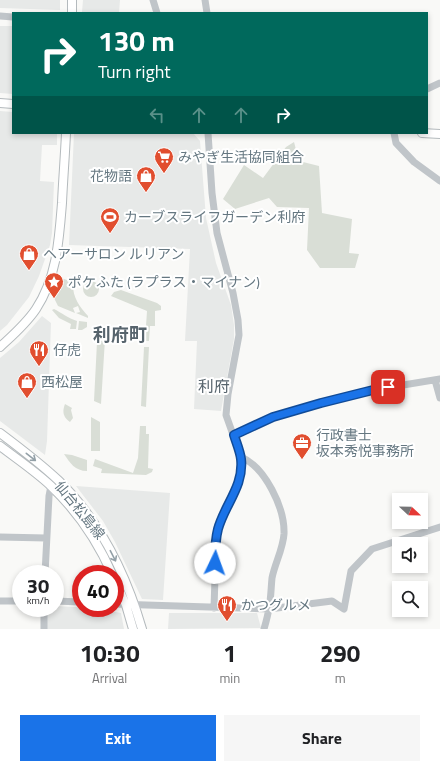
<!DOCTYPE html>
<html lang="en">
<head>
<meta charset="utf-8">
<style>
	:root { --surface:#fff; --page:#f6f6f6; --text:#202124; --muted:#757577; --accent:#1a73e8 }
	body { margin:0; font-family:"Titillium Web","Noto Sans JP",sans-serif; background:var(--page); color:var(--text); height:100vh; display:flex; flex-direction:column; font-size:15px; white-space:nowrap }
	* { box-sizing:border-box; margin:0 }
	p { font-size:13px; color:var(--muted) }
	.icon { flex:none; width:22px; height:22px; fill:none; stroke:currentColor; stroke-width:2; stroke-linecap:round; stroke-linejoin:round }
	.map { position:relative; height:629px; overflow:hidden }
	.details { display:flex; flex-direction:column; background:var(--surface); flex:1 }
	.details>* { flex:none }
	.guide { position:absolute; left:12px; top:12px; width:416px; height:122px; border-radius:0px; box-shadow:0 2px 6px #0003; background:#00695c; color:#fff; overflow:hidden }
	.needle { width:26px; rotate:112deg }
	.controls { position:absolute; left:392px; top:493px; display:grid; gap:8px }
	.controls a { display:grid; place-items:center; width:36px; height:36px; border-radius:0px; background:var(--surface); box-shadow:0 2px 6px #0003; font-size:20px }
	.speed { position:absolute; left:12px; top:565px; display:flex; gap:8px; font-size:20px; font-weight:700; text-align:center }
	.speed>* { display:grid; place-content:center; width:52px; height:52px; border-radius:50%; background:var(--surface); box-shadow:0 2px 6px #0003; line-height:1 }
	.speed small { font-size:10px; font-weight:400 }
	.speed .limit { border:6px solid #d22; background:#fff; color:#111 }
	.pin { position:absolute; display:grid; place-items:center; width:34px; height:34px; color:#fff; margin:-17px; border-radius:8px; box-shadow:0 2px 6px #0006 }
	.me { position:absolute; width:44px; margin:-22px; rotate:3deg; stroke-linejoin:round; filter:drop-shadow(0 0 3px #0008) }
	.turn { display:flex; align-items:center; gap:14px; height:84px; padding:0 20px; font-size:18px }
	.turn .icon { width:52px; height:52px; stroke-width:2.5 }
	.turn b { display:block; font-size:28px; line-height:34px }
	.lanes { display:flex; align-items:center; height:38px; padding:0 20px; background:#0003; justify-content:center; gap:20px; direction:ltr }
	.lanes .off { opacity:.35 }
	.eta { display:flex; justify-content:space-evenly; align-items:center; height:68px; text-align:center }
	.eta b { font-size:24px; font-weight:700; line-height:28px }
	.button { display:flex; gap:8px; margin-top:auto; padding:8px 20px }
	.button a { flex:1; height:46px; border-radius:0px; background:var(--accent); color:#fff; font-size:16px; font-weight:700; line-height:46px; text-align:center }
	.button a+a { background:var(--page); color:var(--text) }
	.map>svg:first-child { display:block }
	.built { fill:#e7e9e8 }
	.green { fill:#d9ded6 }
	.lines { fill:none; stroke-linecap:round; stroke-linejoin:round }
	.major-casing { stroke:#b4babd; stroke-width:10 }
	.minor { stroke:#c0c5c9; stroke-width:7 }
	.major { stroke:#fff; stroke-width:8 }
	.oneway { stroke:#93a0a7 }
	.route-casing { stroke:#114b97; stroke-width:10 }
	.route { stroke:#1a73e8; stroke-width:7 }
	.labels { text-anchor:middle; stroke-width:4; stroke-linejoin:round; paint-order:stroke }
	.poi-label { font-size:14px; fill:#657781; stroke:#fff; text-anchor:start }
	.street-label { font-size:14px; fill:#657781; stroke:#fff }
	.quarter-label { font-size:16px; fill:#57646d; stroke:#fff }
	.district-label { font-size:18px; font-weight:bold; fill:#57646d; stroke:#fff }
</style>
</head>
<body>
<div class="map">
<svg width="440" height="629" viewBox="0 0 440 629">
	<rect width="100%" height="100%" fill="#f9f9f7"/>
	<path class="built" d="M0 0H60V10L0 8Z
		M83 0H120L119 13 82 12Z
		M0 26H13V94L0 93Z
		M0 111 13 112V133H57V145H42L40 181 54 182 52 233 50 245 39 276 29 297 7 325 0 331Z
		M74 133H193L200 141 206 218 216 263 231 305 234 325V339L221 411 194 409 197 341H185L190 249 69 245Z
		M42 316 51 323 47 441 45 455 0 421V358L19 342Z
		M76 486 170 493 163 600 142 599 115 542 103 521Z
		M55 606 93 608 121 613 124 629H47V611L49 608H55Z
		M169 613H257L261 628 168 629Z"/>
	<path class="green" d="M294 142 299 161 319 166 322 213 352 219 349 253 359 254 355 268H320L307 250 309 208 277 207 269 198 235 209 223 199 244 165 263 178 286 147Z
		M61 278 73 282C72 296 79 306 88 316V318L76 313 80 312 78 306 73 308 75 313 58 306 53 296Z
		M83 289a8 8 0 1 1 16 0a8 8 0 1 1-16 0Z
		M121 290 157 303 161 306V310L155 311V326H150L149 341H145L147 311 111 296 114 292Z
		M54 309C62 313 68 318 77 321L76 329H70L71 324 59 318 52 310Z
		M79 321 87 322V327L82 330H78Z
		M102 338 105 339 101 404 94 401 97 342 102 340Z
		M144 347H149L146 407 141 406Z
		M65 404 72 408 71 410 73 418 70 422C63 417 62 412 65 404Z
		M91 417 100 422V451H91Z
		M140 426H146V434H149L148 468 153 469 152 472 146 475 101 473 102 469 93 466 95 459 133 473 138 458Z
		M64 454 72 455 87 460V471C75 471 70 463 64 454Z"/>
	<g class="lines">
		<g class="major-casing">
			<path id="major" d="M72 13V0
				M0 103 13 104
				M422 133 440 134
				M0 347C13 335 26 324 36 309 57 277 59 240 62 203 63 180 65 156 66 133
				M0 433C20 448 41 464 59 481 100 521 126 574 142 629
				M0 446C17 459 35 471 51 486 76 510 98 542 112 574
				M115 580 126 605 133 629"/>
		</g>
		<path class="minor" d="M153 0 157 13
			M205 0 207 13
			M0 16 13 17
			M427 89 440 83
			M208 133 212 193 217 233 233 293 238 320 239 335 228 394 226 415 241 457V470L237 488 224 513 218 529 216 547 214 608
			M394 133 396 143 414 162 440 181
			M435 380 440 398
			M234 435 273 417 321 403 373 390 440 379
			M241 457C265 467 285 508 284 534 283 549 275 563 272 578 271 588 271 598 269 608 268 615 266 622 264 629
			M0 537 46 538
			M45 574 49 496 51 486
			M0 601H21
			M55 601 81 602
			M115 604 269 609 332 601 344 609 351 571 372 549 440 527
			M44 608V629"/>
		<use href="#major" class="major"/>
	</g>
	<defs><path id="oneway-shaft" d="M-6 0H5M1.5-3L5.5 0L1.5 3" fill="none" stroke-width="1.6" stroke-linecap="round" stroke-linejoin="round"/></defs>
	<g class="oneway">
		<use href="#oneway-shaft" transform="translate(31 457) rotate(38)"/>
		<use href="#oneway-shaft" transform="translate(113 556) rotate(63)"/>
	</g>
	<g class="lines">
		<g class="route-casing">
			<path id="route" d="M215 563C215 552 215 540 218 529 225 504 244 486 241 459 240 451 236 442 234 435L273 417 321 403 373 390 388 387"/>
		</g>
		<use href="#route" class="route"/>
	</g>
	<defs>
		<g id="supermarket-pin" transform="scale(1)"><path d="M0 17L-7.5 6A9.5 9.5 0 1 1 7.5 6Z" fill="#e14e2f" stroke="#fff"/><path d="M-6-5.5h2.5l.6 2H6L4.5 2H-2.5L-4.4-4H-6ZM-1.5 3.2a1.3 1.3 0 1 0 .1 0ZM3 3.2a1.3 1.3 0 1 0 .1 0Z" fill="#fff"/></g>
		<g id="shop-pin" transform="scale(1)"><path d="M0 17L-7.5 6A9.5 9.5 0 1 1 7.5 6Z" fill="#e14e2f" stroke="#fff"/><path d="M-5-2.5h2.3a2.7 3.5 0 0 1 5.4 0H5L5.5 6h-11ZM-1.5-2.5h3a1.5 2.3 0 0 0-3 0Z" fill="#fff"/></g>
		<g id="stadium-pin" transform="scale(1)"><path d="M0 17L-7.5 6A9.5 9.5 0 1 1 7.5 6Z" fill="#e14e2f" stroke="#fff"/><path d="M0-5a6.5 5 0 1 0 0 10a6.5 5 0 1 0 0-10ZM-3.5-1.8h7v3.6h-7Z" fill="#fff"/></g>
		<g id="sight-pin" transform="scale(1)"><path d="M0 17L-7.5 6A9.5 9.5 0 1 1 7.5 6Z" fill="#e14e2f" stroke="#fff"/><path d="M0-6L1.8-2.2L6-1.7L2.9 1.2L3.7 5.4L0 3.3L-3.7 5.4L-2.9 1.2L-6-1.7L-1.8-2.2Z" fill="#fff"/></g>
		<g id="restaurant-pin" transform="scale(1)"><path d="M0 17L-7.5 6A9.5 9.5 0 1 1 7.5 6Z" fill="#e14e2f" stroke="#fff"/><path d="M-5-6h1v4h1v-4h1v4h1v-4h1v5L-1.5 .5V6h-2V.5L-5-1ZM5-6V6H3V1.5H1.5Q1.5-4 5-6Z" fill="#fff"/></g>
		<g id="office-pin" transform="scale(1)"><path d="M0 17L-7.5 6A9.5 9.5 0 1 1 7.5 6Z" fill="#e14e2f" stroke="#fff"/><path d="M-6-3h4V-5.5h4V-3h4V5H-6ZM-1-4.5V-3h2v-1.5ZM-6 0V1H6V0Z" fill="#fff"/></g>
	</defs>
	<g fill-rule="evenodd">
		<use href="#supermarket-pin" x="164" y="157"/>
		<use href="#shop-pin" x="146" y="176"/>
		<use href="#stadium-pin" x="110" y="217"/>
		<use href="#shop-pin" x="29" y="254"/>
		<use href="#sight-pin" x="54" y="282"/>
		<use href="#restaurant-pin" x="39" y="350"/>
		<use href="#shop-pin" x="27" y="382"/>
		<use href="#office-pin" x="302" y="443"/>
		<use href="#restaurant-pin" x="227" y="605"/>
	</g>
	<g class="labels">
		<g class="poi-label">
			<text x="178" y="162">みやぎ生活協同組合</text>
			<text x="132" y="181" text-anchor="end">花物語</text>
			<text x="124" y="222">カーブスライフガーデン利府</text>
			<text x="43" y="259">ヘアーサロン ルリアン</text>
			<text x="68" y="287">ポケふた (ラプラス・マイナン)</text>
			<text x="53" y="355">仔虎</text>
			<text x="41" y="387">西松屋</text>
			<text x="316" y="440">行政書士<tspan x="316" dy="16">坂本秀悦事務所</tspan></text>
			<text x="241" y="610">かつグルメ</text>
		</g>
		<g class="street-label">
			<text transform="translate(80 510) rotate(51)" y="5">仙台松島線</text>
		</g>
		<g class="quarter-label">
			<text x="214" y="392">利府</text>
		</g>
		<g class="district-label">
			<text x="120" y="341">利府町</text>
		</g>
	</g>
</svg>
<div class="controls">
<a><svg class="needle" viewBox="-14 -14 28 28"><path d="M0-13l5 13h-10z" fill="#e53935"/><path d="M0 13l5-13h-10z" fill="#757577"/></svg></a>
<a><svg class="icon" aria-label="sound" viewBox="0 0 24 24"><path d="M4 9h4l5-4v14l-5-4H4zM17 9q2 3 0 6"/></svg></a>
<a><svg class="icon" aria-label="search" viewBox="0 0 24 24"><circle cx="10" cy="10" r="6"/><path d="M15 15l6 6"/></svg></a>
</div>
<div class="speed"><div>30<small>km/h</small></div><div class="limit">40</div></div>
<div class="pin" style="left:388px;top:387px;background:#d93025"><svg class="icon" aria-label="arrive" viewBox="0 0 24 24"><path d="M6 21V4h12l-3 4 3 4H6"/></svg></div>
<svg class="me" style="left:215px;top:563px" viewBox="-20 -20 40 40"><circle r="19" fill="#fff"/><path d="M0-13L10 11 0 6-10 11z" fill="#1a73e8"/></svg>
<div class="guide">
<div class="turn"><svg class="icon" aria-label="right" viewBox="0 0 24 24"><path d="M7 20v-9h11M14 6l5 5-5 5"/></svg><div><b>130 m</b>Turn right</div></div>
<div class="lanes"><svg class="icon off" aria-label="left" viewBox="0 0 24 24"><path d="M17 20v-9H6M10 6l-5 5 5 5"/></svg><svg class="icon off" aria-label="ahead" viewBox="0 0 24 24"><path d="M12 20V5M6 11l6-6 6 6"/></svg><svg class="icon off" aria-label="ahead" viewBox="0 0 24 24"><path d="M12 20V5M6 11l6-6 6 6"/></svg><svg class="icon" aria-label="right" viewBox="0 0 24 24"><path d="M7 20v-9h11M14 6l5 5-5 5"/></svg></div>
</div>
</div>
<section class="details">
<div class="eta">
<div><b>10:30</b><p>Arrival</p></div>
<div><b>1</b><p>min</p></div>
<div><b>290</b><p>m</p></div>
</div>
<div class="button"><a>Exit</a><a>Share</a></div>
</section>
</body>
</html>
